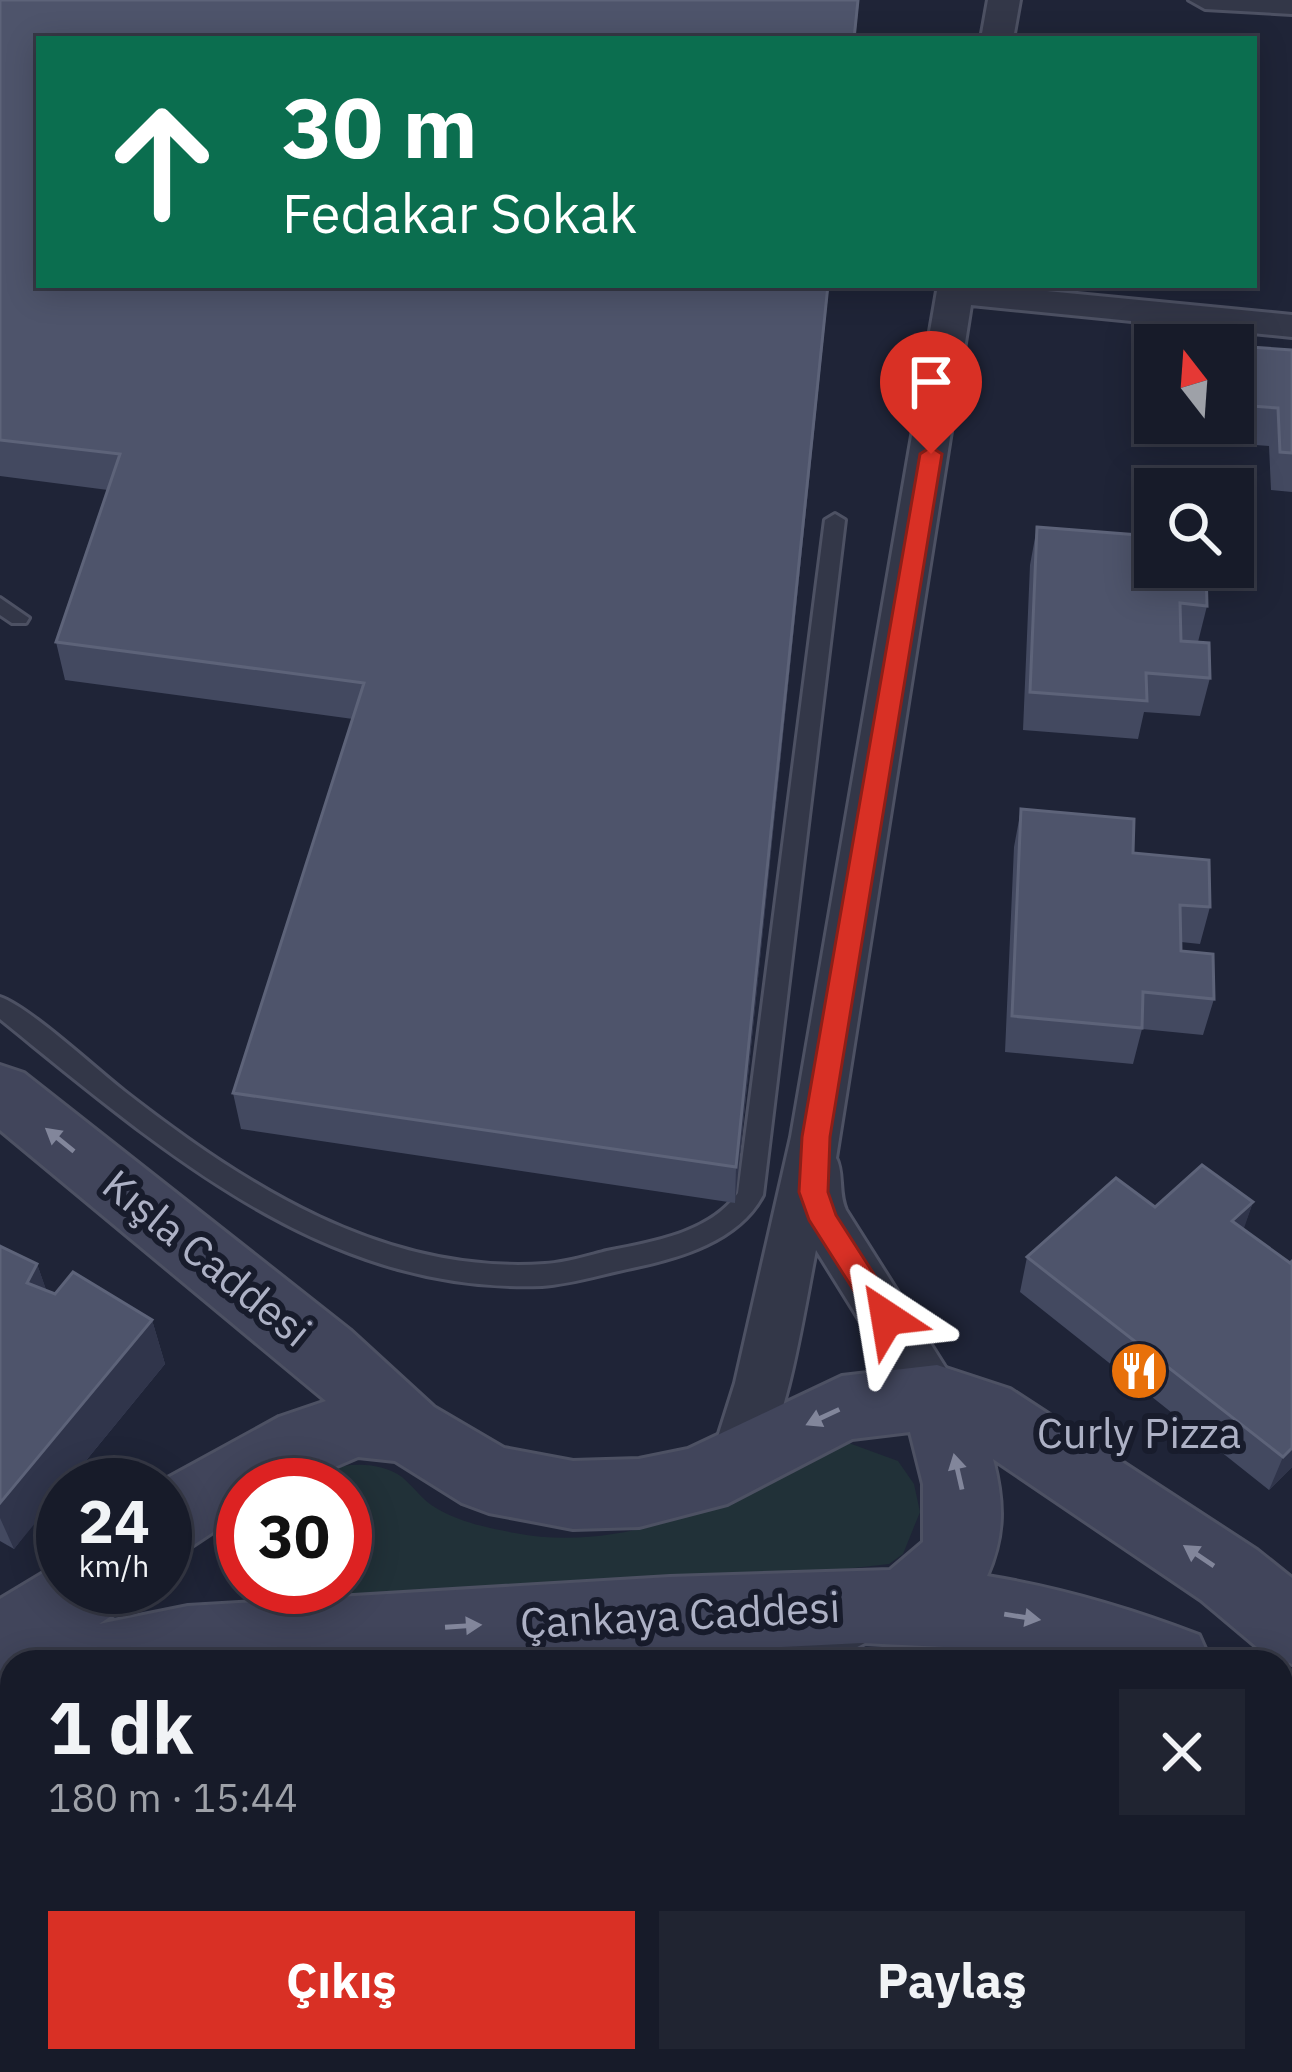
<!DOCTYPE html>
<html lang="tr">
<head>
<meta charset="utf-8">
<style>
	:root { --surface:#171b29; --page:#202431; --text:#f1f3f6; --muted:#9ea1a8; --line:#363946; --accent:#d93025 }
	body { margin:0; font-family:"IBM Plex Sans",sans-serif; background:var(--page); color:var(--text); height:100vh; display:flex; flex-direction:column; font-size:45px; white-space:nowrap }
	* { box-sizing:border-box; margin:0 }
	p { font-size:39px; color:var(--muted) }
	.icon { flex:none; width:66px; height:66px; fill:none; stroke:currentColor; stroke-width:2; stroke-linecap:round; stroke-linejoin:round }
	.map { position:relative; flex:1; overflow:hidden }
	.side { position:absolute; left:0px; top:1650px; width:1293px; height:423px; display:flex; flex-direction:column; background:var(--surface); border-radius:36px 36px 0 0; box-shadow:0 6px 30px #0003,0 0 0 3px var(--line) }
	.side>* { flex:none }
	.banner { position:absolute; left:36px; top:36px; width:1221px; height:252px; border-radius:0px; box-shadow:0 6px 30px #0003,0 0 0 3px var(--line); background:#0b6e4f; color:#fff; overflow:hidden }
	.needle { width:78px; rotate:343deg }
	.fabs { position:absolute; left:1134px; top:324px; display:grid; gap:24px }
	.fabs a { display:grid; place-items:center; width:120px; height:120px; border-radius:0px; background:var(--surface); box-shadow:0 6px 30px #0003,0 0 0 3px var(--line); font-size:60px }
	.speed { position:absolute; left:36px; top:1458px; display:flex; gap:24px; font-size:60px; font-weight:700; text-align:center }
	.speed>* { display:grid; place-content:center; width:156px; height:156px; border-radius:50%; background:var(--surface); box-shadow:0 6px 30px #0003,0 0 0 3px var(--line); line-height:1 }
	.speed small { font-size:30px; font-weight:400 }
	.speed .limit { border:18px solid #d22; background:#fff; color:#111 }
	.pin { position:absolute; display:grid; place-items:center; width:102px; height:102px; color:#fff; margin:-123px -51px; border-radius:50% 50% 50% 0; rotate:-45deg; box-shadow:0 0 12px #0007 }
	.pin .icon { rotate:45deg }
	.me { position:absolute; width:132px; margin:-66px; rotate:327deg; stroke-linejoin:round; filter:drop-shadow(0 0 9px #0008) }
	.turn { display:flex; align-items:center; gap:42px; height:252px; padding:0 48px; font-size:54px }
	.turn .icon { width:156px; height:156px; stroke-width:2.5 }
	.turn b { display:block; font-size:84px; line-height:102px }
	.round { display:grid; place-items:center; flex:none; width:126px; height:126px; border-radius:0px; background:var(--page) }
	.headline { display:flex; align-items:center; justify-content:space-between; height:204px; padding:0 48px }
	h1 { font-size:72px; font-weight:700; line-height:90px }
	.cta { display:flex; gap:24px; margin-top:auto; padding:24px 48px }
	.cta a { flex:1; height:138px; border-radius:0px; background:var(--accent); color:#fff; font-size:48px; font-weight:700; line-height:138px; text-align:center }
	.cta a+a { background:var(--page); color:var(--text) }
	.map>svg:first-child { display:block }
	.green { fill:#213138 }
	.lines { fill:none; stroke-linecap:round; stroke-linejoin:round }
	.service-casing { stroke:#4d5163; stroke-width:6 }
	.minor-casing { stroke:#4d5163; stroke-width:6 }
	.secondary-casing { stroke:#4d5163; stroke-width:6 }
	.service { fill:#333748; fill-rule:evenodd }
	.minor { fill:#333748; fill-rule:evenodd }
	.secondary { fill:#41455b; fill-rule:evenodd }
	.wall { fill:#434960 }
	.shaded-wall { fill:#30354b }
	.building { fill:#4e546b; stroke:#5d6379; stroke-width:3 }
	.oneway { fill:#82869b }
	.route { fill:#d93025; stroke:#8d1f18; stroke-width:3 }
	.labels { text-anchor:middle; stroke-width:12; stroke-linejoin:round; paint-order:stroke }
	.street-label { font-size:42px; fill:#adb1c5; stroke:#181c2c }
	.poi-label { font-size:42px; fill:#adb1c5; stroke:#181c2c }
</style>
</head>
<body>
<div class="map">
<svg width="1292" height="2072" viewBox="0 0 1292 2072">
	<rect width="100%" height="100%" fill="#1f2437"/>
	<path class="green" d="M846 1442 898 1461 914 1484 920 1512 903 1554 889 1564 792 1575 327 1595 309 1587H345V1485H298C324 1464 373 1456 402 1477 414 1487 422 1500 436 1508 459 1522 488 1528 515 1533 634 1556 744 1492 846 1442Z
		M1281 1826 1292 1835V2072H740L736 2061H1281Z"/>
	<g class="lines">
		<g class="service-casing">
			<path id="service" d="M835 514 845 520 763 1195C739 1241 680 1258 632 1268 603 1274 572 1284 542 1286 323 1294 161 1149 0 1019V997C28 1006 96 1069 124 1091 246 1186 383 1275 545 1264 565 1263 587 1256 607 1251 652 1242 710 1233 738 1193L825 520Z
				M0 598 29 618 26 623H12L0 615Z"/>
		</g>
		<g class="minor-casing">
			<path id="minor" d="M988 0H1020L1013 39H981Z
				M1189 0H1292V14L1205 9Z
				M938 285H984L1292 315V337L971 305 836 1158C844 1173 838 1192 846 1210L964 1397 956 1414 937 1420 918 1414 816 1250C801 1327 790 1408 756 1479L737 1486 718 1479 710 1462 735 1383 791 1137Z
				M858 1590 878 1598 887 1617 878 1636 829 1662H750C767 1624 819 1602 858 1590Z
				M628 2061H696L700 2072H632Z"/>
		</g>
		<g class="secondary-casing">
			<path id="secondary" d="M0 1065 24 1073 350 1330 434 1407 504 1448 573 1461 639 1459 688 1449 842 1376 937 1365 1010 1389 1257 1550 1292 1578V1664L1264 1653 1201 1600 993 1459C1004 1502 1005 1535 987 1576 1061 1588 1129 1608 1199 1635L1211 1662H1058L985 1649 862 1643 475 1662H56L63 1647 39 1662H12V1676L0 1680V1599L63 1561V1587H128L117 1612 99 1624 188 1606 670 1577 890 1570 923 1542V1484L910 1432 852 1439 727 1504 639 1527 573 1529 489 1513 462 1503 395 1461 358 1457 293 1485H243V1512L192 1546 165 1556V1485H155L279 1417 326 1401 0 1130Z
				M1281 1704 1292 1708V1792L1281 1788Z"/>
		</g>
		<use href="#service" class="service"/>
		<use href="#minor" class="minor"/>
		<use href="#secondary" class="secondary"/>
	</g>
	<path class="wall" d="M0 0H859L855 39H39V285H829L735 1203 241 1129 233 1093 353 719 65 680 56 642 108 490 0 476Z
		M1236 346 1292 350V492L1271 490 1269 446 1229 443 1228 423H1233V359Z
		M1037 527 1138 562 1207 606 1198 642 1210 678 1200 716 1144 712 1138 739 1023 730 1030 565Z
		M1021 809 1133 853 1210 907 1200 944 1181 942V951L1214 999 1203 1035 1142 1029 1133 1064 1005 1052 1014 847Z
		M1253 1202 1243 1229 1292 1467 1269 1490 1020 1292 1027 1257 1155 1207Z
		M0 1246 37 1264 46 1290 152 1320 165 1364 66 1485H63L14 1549 0 1541Z
		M12 1844V2020L0 2006V1855Z
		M49 2061H139L128 2072H59Z
		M148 2061H233L222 2072H158Z"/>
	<path class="shaded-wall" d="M828 285H829L735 1203 736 1167Z
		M1253 1202 1241 1237 1232 1221Z
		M37 1264 53 1309 27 1283Z
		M152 1320 165 1364 66 1485H63V1489L14 1549 0 1518V1503Z
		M1292 1448V1467L1269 1490 1283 1457Z
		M102 2061H139L128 2072H91Z
		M199 2061H233L222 2072H188Z"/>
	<path class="building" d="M0 0H858L854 39H39V285H828L736 1167 233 1093 364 683 56 642 120 454 0 440Z
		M1236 346 1292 350V453L1280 452 1278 408 1238 405Z
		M1037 527 1138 535V562L1155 563V567L1206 568 1207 606 1180 603 1181 641 1209 643 1210 678 1146 673 1147 701 1030 692Z
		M1021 809 1134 819 1133 853 1209 860 1210 907 1180 905 1181 951 1213 954 1214 999 1143 992 1142 1028 1012 1016Z
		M1202 1165 1253 1202 1232 1221 1290 1263 1292 1261V1448L1283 1457 1027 1257 1116 1178 1155 1207Z
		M0 1246 37 1264 27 1283 55 1294 73 1272 152 1320 0 1503Z
		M12 1844V2013L0 2000V1855Z
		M55 2061H102L91 2072H65Z
		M157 2061H199L188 2072H168Z"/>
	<defs><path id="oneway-solid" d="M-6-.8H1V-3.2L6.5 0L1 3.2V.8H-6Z" transform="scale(3)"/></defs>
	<g class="oneway">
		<use href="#oneway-solid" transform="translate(60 1140) rotate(-141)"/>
		<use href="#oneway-solid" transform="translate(823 1417) rotate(155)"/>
		<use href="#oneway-solid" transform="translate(958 1472) rotate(-103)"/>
		<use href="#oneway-solid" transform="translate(1199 1556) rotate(-146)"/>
		<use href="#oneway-solid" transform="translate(1022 1617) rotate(9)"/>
		<use href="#oneway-solid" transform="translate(463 1626) rotate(-4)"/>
	</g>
	<path class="route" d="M931 447 942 454 830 1137 828 1192 836 1215 902 1318 898 1327 887 1331 877 1327 809 1220 799 1192 802 1137 920 454Z"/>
	<defs>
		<g id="restaurant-disc" transform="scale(3)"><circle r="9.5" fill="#e8710a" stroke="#181c2c"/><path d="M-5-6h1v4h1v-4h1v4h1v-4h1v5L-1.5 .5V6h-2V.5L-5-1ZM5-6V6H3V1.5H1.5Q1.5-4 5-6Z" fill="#fff"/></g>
	</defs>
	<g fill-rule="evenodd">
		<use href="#restaurant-disc" x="1139" y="1371"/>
	</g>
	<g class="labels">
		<g class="street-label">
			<text transform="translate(207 1258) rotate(39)" y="15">Kışla Caddesi</text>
			<text transform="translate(680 1615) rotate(-3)" y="15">Çankaya Caddesi</text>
		</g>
		<g class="poi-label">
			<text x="1139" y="1448">Curly Pizza</text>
		</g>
	</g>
</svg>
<div class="fabs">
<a><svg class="needle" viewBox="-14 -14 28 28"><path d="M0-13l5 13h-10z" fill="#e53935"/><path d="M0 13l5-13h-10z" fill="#9ea1a8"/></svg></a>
<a><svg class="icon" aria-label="search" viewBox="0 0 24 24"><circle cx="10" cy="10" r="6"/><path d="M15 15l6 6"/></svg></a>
</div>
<div class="speed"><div>24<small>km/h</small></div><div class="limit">30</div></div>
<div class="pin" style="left:931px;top:454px;background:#d93025"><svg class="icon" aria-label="arrive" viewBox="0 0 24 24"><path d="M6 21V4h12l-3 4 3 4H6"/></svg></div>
<svg class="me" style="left:887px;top:1318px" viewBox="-20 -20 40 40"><path d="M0-17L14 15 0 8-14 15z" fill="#d93025" stroke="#fff" stroke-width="4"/></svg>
<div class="banner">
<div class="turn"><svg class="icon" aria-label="ahead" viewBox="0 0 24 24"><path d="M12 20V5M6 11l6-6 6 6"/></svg><div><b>30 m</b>Fedakar Sokak</div></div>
</div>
<section class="side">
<div class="headline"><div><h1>1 dk</h1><p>180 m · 15:44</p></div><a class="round"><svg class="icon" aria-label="close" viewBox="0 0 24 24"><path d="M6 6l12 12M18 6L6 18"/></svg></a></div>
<div class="cta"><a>Çıkış</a><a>Paylaş</a></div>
</section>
</div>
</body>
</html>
